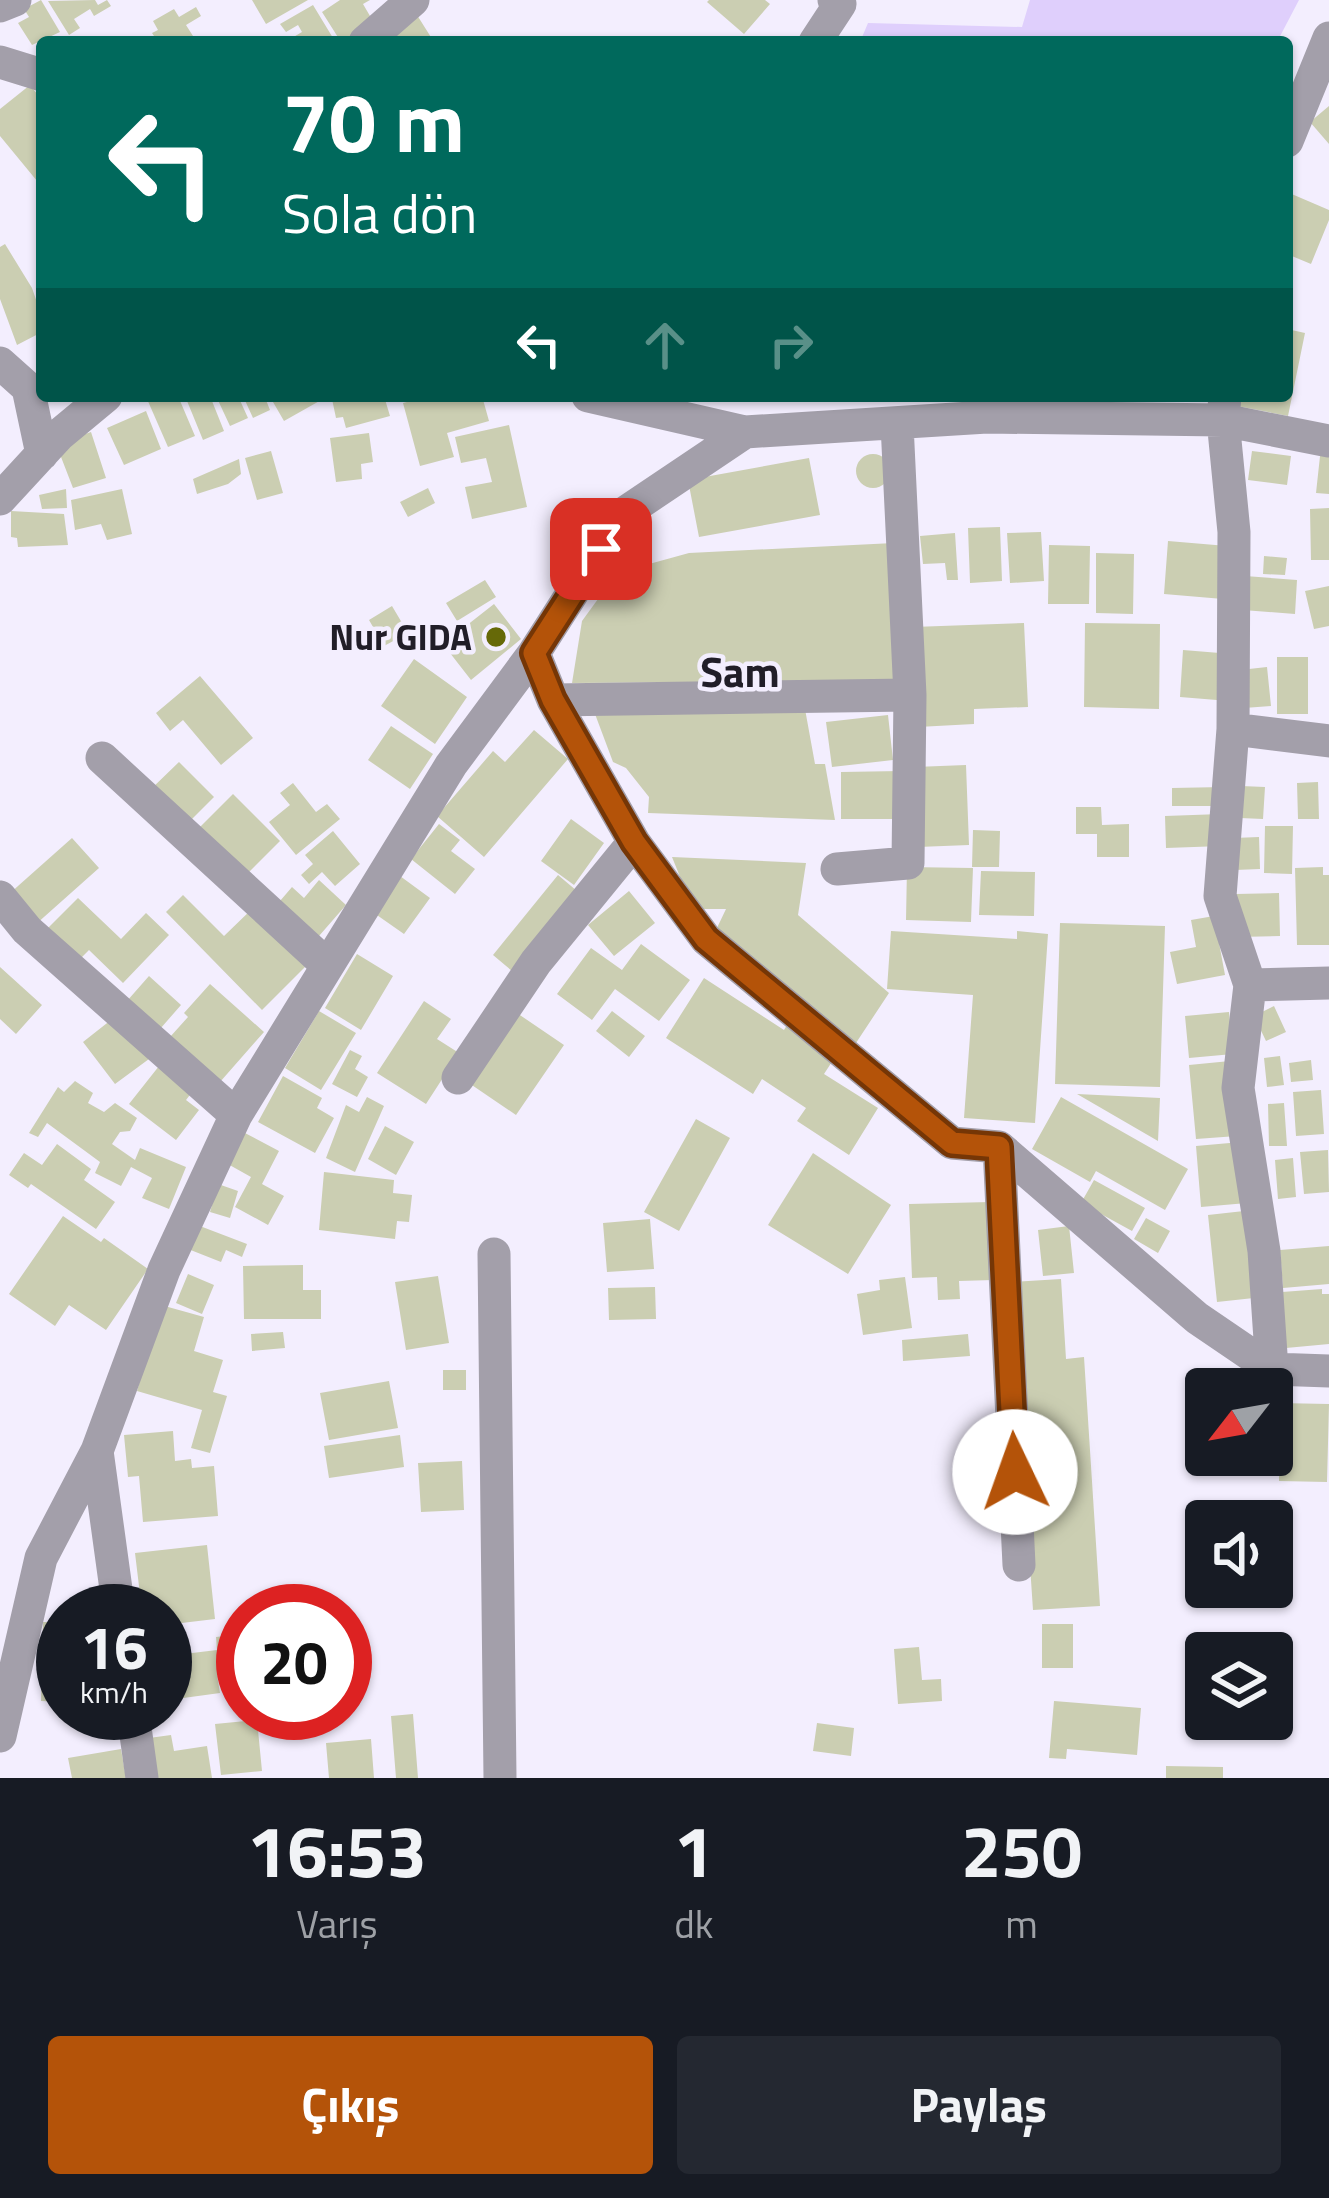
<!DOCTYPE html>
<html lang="tr">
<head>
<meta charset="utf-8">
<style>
	:root { --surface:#171b24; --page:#242831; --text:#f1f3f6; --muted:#9ea1a6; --accent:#b45309 }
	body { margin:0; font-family:"Titillium Web",sans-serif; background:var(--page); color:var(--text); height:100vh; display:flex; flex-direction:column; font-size:45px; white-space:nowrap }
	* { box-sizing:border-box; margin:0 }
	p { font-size:39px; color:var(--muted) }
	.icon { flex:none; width:66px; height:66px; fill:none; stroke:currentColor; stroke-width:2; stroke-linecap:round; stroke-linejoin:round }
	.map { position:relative; height:1778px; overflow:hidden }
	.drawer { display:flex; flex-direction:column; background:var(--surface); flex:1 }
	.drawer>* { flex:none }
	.guide { position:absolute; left:36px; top:36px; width:1257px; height:366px; border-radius:12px; box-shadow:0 3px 9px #0004; background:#00695c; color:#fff; overflow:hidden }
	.needle { width:78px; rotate:239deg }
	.fabs { position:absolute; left:1185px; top:1368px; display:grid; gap:24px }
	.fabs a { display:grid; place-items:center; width:108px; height:108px; border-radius:12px; background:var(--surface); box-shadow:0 3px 9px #0004; font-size:60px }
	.speed { position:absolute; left:36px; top:1584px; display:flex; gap:24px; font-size:60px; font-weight:700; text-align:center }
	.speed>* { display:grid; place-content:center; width:156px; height:156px; border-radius:50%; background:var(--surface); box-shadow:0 3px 9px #0004; line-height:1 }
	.speed small { font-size:30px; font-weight:400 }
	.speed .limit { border:18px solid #d22; background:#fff; color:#111 }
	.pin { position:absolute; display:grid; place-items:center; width:102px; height:102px; color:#fff; margin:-51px; border-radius:24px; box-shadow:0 6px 18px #0006 }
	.me { position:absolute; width:132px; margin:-66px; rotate:357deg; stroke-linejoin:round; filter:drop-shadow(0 0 9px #0008) }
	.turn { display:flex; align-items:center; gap:42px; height:252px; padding:0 48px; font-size:54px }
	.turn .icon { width:156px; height:156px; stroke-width:2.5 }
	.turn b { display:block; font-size:84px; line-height:102px }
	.lanes { display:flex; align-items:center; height:114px; padding:0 48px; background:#0003; justify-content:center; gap:60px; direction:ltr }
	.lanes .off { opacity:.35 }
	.eta { display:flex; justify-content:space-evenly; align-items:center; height:204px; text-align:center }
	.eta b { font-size:72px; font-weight:700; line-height:84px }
	.button { display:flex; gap:24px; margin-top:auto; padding:24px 48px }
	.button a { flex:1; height:138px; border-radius:12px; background:var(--accent); color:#fff; font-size:48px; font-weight:700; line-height:138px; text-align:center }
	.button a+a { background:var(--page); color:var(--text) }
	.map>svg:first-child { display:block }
	.green { fill:#dfcffc }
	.building { fill:#cbceb2 }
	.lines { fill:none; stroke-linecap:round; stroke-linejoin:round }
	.minor { stroke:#a39faa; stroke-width:33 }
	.route-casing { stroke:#753606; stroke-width:30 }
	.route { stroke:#b45309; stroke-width:21 }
	.poi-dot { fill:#666908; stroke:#f3eefe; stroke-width:4.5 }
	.labels { text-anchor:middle; stroke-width:9; stroke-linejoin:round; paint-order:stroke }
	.poi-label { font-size:36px; font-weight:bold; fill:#211e28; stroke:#f3eefe; text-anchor:end }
	.quarter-label { font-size:42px; font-weight:bold; fill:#211e28; stroke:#f3eefe }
</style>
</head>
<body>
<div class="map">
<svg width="1329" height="1778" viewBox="0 0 1329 1778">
	<rect width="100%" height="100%" fill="#f3eefe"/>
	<path class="green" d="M1030 0H1299L1277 42H860L868 23 1022 27Z"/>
	<path class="building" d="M41 0 60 32 32 45 18 23 29 17 24 9Z
		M95 0 98 5 107 0 111 6 94 16 90 9 74 19 80 28 69 35 48 1Z
		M252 0H308L266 24Z
		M340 0H370L363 4 377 28 355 42H341L322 12Z
		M709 0H765L770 4 744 34 707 2Z
		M313 5 333 38 326 42H285L302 32 298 25 286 32 280 24Z
		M196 7 201 16 186 25 193 36 183 42H158L152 33 158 30 153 21 174 9 179 17Z
		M417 15 434 42H392L387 34Z
		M30 85 42 100V187L0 136V109Z
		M1329 106V144L1310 122Z
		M1287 192 1329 210V220L1311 264 1287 254Z
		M5 244 32 288 42 317V332L17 345 0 299V247Z
		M1287 329 1305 333 1288 416 1232 405 1234 396H1287Z
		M155 396H178L195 436 168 447 147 399Z
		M185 396H210L224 431 203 440Z
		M216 396H238L248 418 230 426Z
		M243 396H274L266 400 270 410 253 418Z
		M284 396H321L323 399 284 421 273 402Z
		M345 396H384L390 416 346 428 343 417 336 418 332 399Z
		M430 396H482L489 421 447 433 454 457 420 466 403 403Z
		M146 411 161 449 124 465 107 428Z
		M509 425 527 507 472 519 465 487 492 482 486 458 461 463 455 437Z
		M91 432 106 478 73 488 56 444Z
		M369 433 373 462 361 464 362 479 336 482 330 438Z
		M1321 447 1329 448V494L1316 493Z
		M271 451 283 493 257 500 245 458Z
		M1252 451 1291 456 1287 485 1248 480Z
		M856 471a17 17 0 1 1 34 0a17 17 0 1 1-34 0Z
		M809 458 820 515 699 537 688 480Z
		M239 459 241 474 228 484 197 494 193 479Z
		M428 488 435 503 408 517 400 502Z
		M66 489 67 508 42 509 39 495Z
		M122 489 132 534 107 540 101 524 75 530 71 500Z
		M1329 508V560H1311L1310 509Z
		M11 511 64 514 68 545 18 547 17 538 11 537Z
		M1000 527 1002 581 970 583 968 528Z
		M1041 532 1044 581 1010 583 1007 533Z
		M955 533 958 580H947L945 563 923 564 920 536Z
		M1168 541 1227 546 1223 599 1164 594Z
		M894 543V681L572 683 582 621 606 588 631 569 689 553Z
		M1049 545 1090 546 1089 604H1048Z
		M1096 553 1134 554 1133 614 1096 613Z
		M1264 556 1287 558 1285 575 1263 574Z
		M1245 576 1297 580 1295 614 1243 610Z
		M485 580 496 597 457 621 446 603Z
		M1329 586V626L1314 629 1305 591Z
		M494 604 521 639 471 680 443 644Z
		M392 606 408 633 384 646 369 620Z
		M1024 623 1028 707 974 709V724L918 727 913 627Z
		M1085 623 1160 624 1159 709 1084 707Z
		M1183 650 1232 654 1229 701 1180 697Z
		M1277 657H1308V714H1277Z
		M414 659 467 697 435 744 381 706Z
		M1267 667 1271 706 1244 708 1240 670Z
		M200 676 253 738 221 765 183 720 170 731 156 713Z
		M805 709 815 764H825L835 820 648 813 649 797 626 768 613 762 595 714Z
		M888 715 893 760 832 767 826 722Z
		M391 726 433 754 410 789 368 760Z
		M534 730 568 759 484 857 437 816 493 751 505 762Z
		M179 762 214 797 184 827 149 791Z
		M966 765 969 845 918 847 915 767Z
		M901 771 902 819H841V772Z
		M1318 782 1319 819H1298L1297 783Z
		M293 783 316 812 327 804 340 819 296 855 269 822 290 805 280 793Z
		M1241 786 1265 787 1263 819 1240 818Z
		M1224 787V806H1172V788Z
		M233 794 280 841 245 876 198 829Z
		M1076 807H1101L1102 825 1129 824V857H1097V834H1076Z
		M1221 814 1222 846 1166 848 1165 816Z
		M571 819 604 843 574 885 541 861Z
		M439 824 460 840 451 851 475 869 455 894 411 859Z
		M1265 826H1293L1292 874 1264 873Z
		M973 830 1000 831 999 867H972Z
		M333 831 360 864 335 886 322 872 309 884 301 875 313 864 305 855Z
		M1259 837 1260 869 1235 870 1234 838Z
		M72 838 99 868 35 925 9 894Z
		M672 857 806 863 798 915 889 993 854 1046 716 930 726 909H693Z
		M907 867 973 868 971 922 906 920Z
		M1323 867V875H1329V945H1297L1295 868Z
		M981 871 1035 872 1034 916 979 915Z
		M558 875 577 891 512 971 493 955Z
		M400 876 430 898 404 934 374 913Z
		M319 880 346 905 319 936 280 901 292 887 304 898Z
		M629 891 655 923 614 956 588 925Z
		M1279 893 1280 936 1237 937 1236 894Z
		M183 895 224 936 254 907 309 963 262 1010 166 912Z
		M78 898 121 939 146 913 169 935 123 983 89 950 78 961 46 930Z
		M1214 916 1225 975 1177 984 1170 952 1196 947 1191 920Z
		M1060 923 1165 926 1160 1087 1055 1084Z
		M891 931 1017 939V931L1048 934 1035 1123 964 1118 973 995 887 989Z
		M641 944 690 980 659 1021 615 989 592 1020 557 994 591 948 622 970Z
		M357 954 393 976 361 1030 325 1008Z
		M0 967 42 1005 16 1034 0 1019Z
		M149 976 181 1005 160 1029 127 1001Z
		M704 978 784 1030 790 1020 839 1051 824 1074 878 1108 849 1155 797 1121 806 1108 762 1079 753 1094 666 1038Z
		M210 984 264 1032 220 1082 170 1037 188 1017 184 1013Z
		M424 1001 451 1019 437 1039 459 1053 426 1104 377 1073Z
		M1274 1006 1286 1032 1266 1041 1254 1016Z
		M511 1009 564 1045 516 1115 463 1079Z
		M319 1011 356 1033 321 1090 285 1068Z
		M612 1011 645 1036 629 1057 596 1031Z
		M1229 1012 1233 1054 1189 1058 1185 1016Z
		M116 1016 149 1059 115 1084 83 1042Z
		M350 1050 362 1056 355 1069 368 1077 357 1097 332 1084Z
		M1280 1056 1284 1085 1267 1087 1264 1058Z
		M1311 1060 1313 1080 1291 1082 1289 1063Z
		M163 1061 196 1087 186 1100 199 1110 176 1140 129 1104Z
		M1230 1061 1237 1136 1196 1139 1189 1065Z
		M283 1076 322 1098 317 1108 334 1118 315 1153 258 1122Z
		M75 1081 93 1093 88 1103 104 1112 115 1103 137 1118 130 1131 120 1132 112 1144 135 1160 140 1148 186 1167 169 1209 142 1198 152 1178 131 1167 121 1186 95 1173 100 1162 47 1123 38 1137 29 1133 58 1087 64 1092Z
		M1321 1090 1324 1134 1296 1136 1293 1092Z
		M1077 1094 1160 1098 1158 1141Z
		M367 1097 384 1106 355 1172 326 1158 346 1105 359 1112Z
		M1061 1097 1188 1169 1165 1210 1096 1171 1090 1182 1032 1149Z
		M1284 1103 1287 1146H1269L1268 1104Z
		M696 1119 730 1138 679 1231 644 1212Z
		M385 1126 414 1142 396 1175 368 1159Z
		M243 1132 279 1151 262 1184 284 1196 268 1225 235 1207 251 1177 226 1163Z
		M1241 1142 1247 1203 1201 1207 1196 1146Z
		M57 1144 91 1169 84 1180 115 1202 96 1229 31 1184 28 1188 9 1175 24 1153 42 1165Z
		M1328 1150 1329 1192 1304 1194 1300 1152Z
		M813 1153 891 1205 848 1274 768 1225Z
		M1293 1158 1296 1197 1278 1199 1275 1160Z
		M324 1172 394 1180 393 1193 412 1195 409 1222 397 1221 395 1239 319 1230Z
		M1094 1180 1145 1208 1132 1231 1081 1203Z
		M218 1184 238 1191 230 1218 210 1212Z
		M990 1202 993 1280 959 1281 960 1299 938 1300 937 1277 912 1278 909 1204Z
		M1253 1210 1263 1297 1217 1302 1208 1215Z
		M63 1216 101 1242 104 1238 148 1269 106 1330 69 1305 55 1326 9 1294Z
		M1146 1218 1170 1231 1158 1253 1134 1239Z
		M650 1219 654 1269 607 1272 603 1223Z
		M192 1223 247 1244 242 1257 226 1250 221 1262 183 1247Z
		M1069 1226 1074 1273 1043 1276 1038 1230Z
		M1329 1246V1284L1283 1288 1280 1250Z
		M303 1265V1290H321V1319H244L243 1266Z
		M188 1274 214 1285 202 1314 176 1303Z
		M438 1276 449 1343 406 1350 395 1282Z
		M905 1277 912 1328 863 1335 857 1294 880 1290 879 1280Z
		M1061 1279 1066 1359 1084 1357 1100 1606 1033 1610 1011 1282Z
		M655 1287 656 1319 609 1320 608 1288Z
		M1322 1289V1294H1329V1344L1286 1348 1282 1292Z
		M161 1305 204 1317 194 1351 223 1360 213 1392 227 1396 210 1453 191 1448 202 1410 137 1391Z
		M283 1332 285 1348 252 1351 251 1334Z
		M968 1334 970 1356 903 1361 902 1340Z
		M443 1370H466V1390H443Z
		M389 1381 398 1428 329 1440 320 1393Z
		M1279 1403 1329 1404 1327 1482 1279 1481Z
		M173 1431 175 1461 191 1459 192 1468 214 1466 218 1516 143 1522 139 1476 128 1477 124 1435Z
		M400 1435 404 1467 329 1478 324 1446Z
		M462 1461 464 1510 421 1512 418 1463Z
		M207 1545 215 1619 165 1625V1611H142L135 1553Z
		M43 1622H63V1702L41 1701Z
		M345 1623H359L363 1699 345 1700Z
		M1042 1624H1073V1668H1042Z
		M243 1634V1672L217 1675 220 1693 176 1699 174 1689 165 1690V1640L182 1638 184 1654 217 1650 216 1637Z
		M919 1647 922 1680 941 1679 942 1701 898 1704 894 1649Z
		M1054 1701 1141 1708 1137 1755 1067 1749 1066 1759 1049 1758Z
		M413 1714 418 1778H396L391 1716Z
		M257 1720 262 1771 221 1775 215 1724Z
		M817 1723 854 1728 851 1756 813 1751Z
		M171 1735 174 1751 207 1746 212 1778H154L149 1738Z
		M371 1739 374 1778H329L326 1743Z
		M121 1749 126 1778H72L68 1758Z
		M1166 1766 1223 1767V1778H1166Z"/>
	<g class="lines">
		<path class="minor" d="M0 6 15 0
			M365 42 413 0
			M815 42 840 4 834 0
			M0 62 42 75
			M1287 141 1329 38
			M0 363 28 388 42 454
			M588 396 745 432
			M1225 396 1223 420 1234 532 1233 729 1220 896 1250 985 1329 983
			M0 499 59 435 106 396
			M534 653 553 700 634 842 706 939 952 1143 999 1147 1197 1318 1272 1369 1329 1371
			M553 700 910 695
			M1233 729 1329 741
			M102 758 327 965
			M837 869 908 863 910 695 897 424
			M0 897 27 930 236 1115
			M1250 985 1238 1088 1264 1251 1272 1369
			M458 1078 536 962 634 842
			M999 1147 1019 1565
			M494 1254 500 1778
			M97 1451 119 1611
			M133 1713 142 1778
			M0 1736 41 1558 97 1451 164 1270 236 1115 451 765 534 653 623 514 745 432 987 417 1223 420 1329 441"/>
	</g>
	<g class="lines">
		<g class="route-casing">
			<path id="route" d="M601 549 534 653 553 700 634 842 706 939 952 1143 999 1147 1015 1472"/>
		</g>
		<use href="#route" class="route"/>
	</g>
	<circle class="poi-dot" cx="496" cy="637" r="12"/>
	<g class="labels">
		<g class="poi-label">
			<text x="472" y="650">Nur GIDA</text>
		</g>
		<g class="quarter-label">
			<text x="740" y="687">Sam</text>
		</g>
	</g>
</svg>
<div class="fabs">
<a><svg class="needle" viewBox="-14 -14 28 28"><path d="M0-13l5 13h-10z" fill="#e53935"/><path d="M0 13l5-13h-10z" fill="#9ea1a6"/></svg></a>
<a><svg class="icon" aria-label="sound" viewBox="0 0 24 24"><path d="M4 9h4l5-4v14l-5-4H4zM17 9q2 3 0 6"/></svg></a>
<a><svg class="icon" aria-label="layers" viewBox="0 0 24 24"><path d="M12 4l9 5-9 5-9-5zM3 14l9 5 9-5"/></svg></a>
</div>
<div class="speed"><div>16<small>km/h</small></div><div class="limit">20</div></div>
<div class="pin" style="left:601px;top:549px;background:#d93025"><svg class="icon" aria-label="arrive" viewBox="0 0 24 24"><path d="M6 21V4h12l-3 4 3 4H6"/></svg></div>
<svg class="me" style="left:1015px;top:1472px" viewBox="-20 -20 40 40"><circle r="19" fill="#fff"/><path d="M0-13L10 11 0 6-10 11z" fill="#b45309"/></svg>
<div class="guide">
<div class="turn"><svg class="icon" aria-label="left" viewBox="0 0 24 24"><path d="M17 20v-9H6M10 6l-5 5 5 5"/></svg><div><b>70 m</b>Sola dön</div></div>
<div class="lanes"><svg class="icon" aria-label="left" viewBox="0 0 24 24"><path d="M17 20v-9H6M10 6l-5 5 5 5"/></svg><svg class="icon off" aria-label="ahead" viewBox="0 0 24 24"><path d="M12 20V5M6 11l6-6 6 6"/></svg><svg class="icon off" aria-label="right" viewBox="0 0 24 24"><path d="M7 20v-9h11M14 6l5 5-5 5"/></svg></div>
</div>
</div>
<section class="drawer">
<div class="eta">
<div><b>16:53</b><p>Varış</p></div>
<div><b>1</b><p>dk</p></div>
<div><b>250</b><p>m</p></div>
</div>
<div class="button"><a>Çıkış</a><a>Paylaş</a></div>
</section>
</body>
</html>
